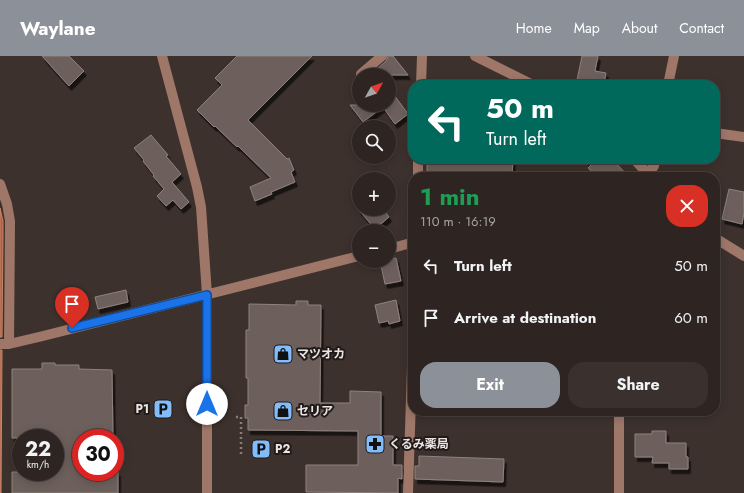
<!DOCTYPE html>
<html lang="en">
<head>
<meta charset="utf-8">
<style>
	:root { --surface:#2e2522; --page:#3a312f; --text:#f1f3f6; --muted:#a7a5a5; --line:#494240; --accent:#8c9099 }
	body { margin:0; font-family:Jost,"Noto Sans JP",sans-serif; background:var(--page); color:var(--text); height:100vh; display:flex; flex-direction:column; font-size:15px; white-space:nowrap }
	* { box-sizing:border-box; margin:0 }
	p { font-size:13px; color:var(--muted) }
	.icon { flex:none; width:22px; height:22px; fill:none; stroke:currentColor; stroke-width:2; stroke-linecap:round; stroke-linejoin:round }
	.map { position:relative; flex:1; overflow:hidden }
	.side { position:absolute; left:408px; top:116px; width:312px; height:244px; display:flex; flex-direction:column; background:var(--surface); border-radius:16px; box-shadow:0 2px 10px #0003,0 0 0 1px var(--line) }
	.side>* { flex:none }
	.banner { position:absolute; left:408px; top:24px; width:312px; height:84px; border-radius:16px; box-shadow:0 2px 10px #0003,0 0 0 1px var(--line); background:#00695c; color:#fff; overflow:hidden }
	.needle { width:26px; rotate:50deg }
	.tools { position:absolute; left:352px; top:12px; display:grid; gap:8px }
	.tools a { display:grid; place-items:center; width:44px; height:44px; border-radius:50%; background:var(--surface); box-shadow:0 2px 10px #0003,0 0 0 1px var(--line); font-size:20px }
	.speed { position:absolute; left:12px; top:373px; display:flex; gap:8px; font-size:20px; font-weight:700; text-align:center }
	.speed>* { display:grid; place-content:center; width:52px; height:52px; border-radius:50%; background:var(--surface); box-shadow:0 2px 10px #0003,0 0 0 1px var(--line); line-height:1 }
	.speed small { font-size:10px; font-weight:400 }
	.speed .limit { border:6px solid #d22; background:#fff; color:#111 }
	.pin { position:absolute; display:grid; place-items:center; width:34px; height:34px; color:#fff; margin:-41px -17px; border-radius:50% 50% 50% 0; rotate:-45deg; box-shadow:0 0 4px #0007 }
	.pin .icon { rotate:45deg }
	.me { position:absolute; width:44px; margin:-22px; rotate:0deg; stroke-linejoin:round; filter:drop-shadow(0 0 3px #0008) }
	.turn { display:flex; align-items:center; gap:14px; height:84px; padding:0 12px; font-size:18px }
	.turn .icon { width:52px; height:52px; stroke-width:2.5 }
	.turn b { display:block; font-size:28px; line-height:34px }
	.round { display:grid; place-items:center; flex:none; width:42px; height:42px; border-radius:16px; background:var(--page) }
	.headline { display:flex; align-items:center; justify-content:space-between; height:68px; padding:0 12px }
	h1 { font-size:24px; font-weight:700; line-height:30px; color:#1e9e55 }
	.primary-button { display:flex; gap:8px; margin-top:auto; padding:8px 12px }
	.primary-button a { flex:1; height:46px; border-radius:16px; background:var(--accent); color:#fff; font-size:16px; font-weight:700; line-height:46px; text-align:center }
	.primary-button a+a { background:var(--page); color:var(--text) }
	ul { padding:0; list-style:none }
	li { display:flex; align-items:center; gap:12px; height:52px; padding:0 12px }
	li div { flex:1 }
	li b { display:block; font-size:15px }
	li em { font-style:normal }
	header { display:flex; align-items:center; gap:24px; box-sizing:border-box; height:56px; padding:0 20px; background:var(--accent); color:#fff }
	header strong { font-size:19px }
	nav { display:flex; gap:22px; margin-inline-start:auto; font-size:14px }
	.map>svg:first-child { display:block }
	.water { fill:#b35f3e; stroke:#c4876f }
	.building { fill:#6d605c; stroke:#8f827d; filter:url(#shadow) }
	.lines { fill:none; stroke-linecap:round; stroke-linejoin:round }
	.path { stroke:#887e7a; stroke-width:2.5; stroke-dasharray:2 3; stroke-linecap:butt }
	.minor { stroke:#9e7769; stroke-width:10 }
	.route-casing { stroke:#114b97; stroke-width:10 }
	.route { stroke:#1a73e8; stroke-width:7 }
	.labels { text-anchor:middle; stroke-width:4; stroke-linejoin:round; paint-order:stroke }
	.poi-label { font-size:12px; font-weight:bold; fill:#ece4e2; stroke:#201b19; text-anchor:start }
</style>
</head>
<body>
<header>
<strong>Waylane</strong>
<nav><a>Home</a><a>Map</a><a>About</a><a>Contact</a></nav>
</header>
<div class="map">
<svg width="744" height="437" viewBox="0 0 744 437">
	<defs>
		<filter id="shadow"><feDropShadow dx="2.5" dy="4.5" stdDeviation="0" flood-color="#0009"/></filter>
	</defs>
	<rect width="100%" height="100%" fill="#3d312d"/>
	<path class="water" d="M0 152 3 165V181L2 281H0Z
		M0 294H2L1 437H0Z"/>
	<path class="building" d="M42 0H69L84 15 69 30Z
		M237 0H312L248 64 287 103 289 102 294 114 291 116 295 126 271 136 272 138 255 145 250 131 271 122 238 90 237 91 215 70 214 71 197 54 222 29 215 22Z
		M388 0H393L408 19H380L376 14 386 5Z
		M582 0H598L595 15 606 17 604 29H576Z
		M389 32 408 58 395 68 383 51 363 66 350 49H389Z
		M151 79 168 99 166 100 181 118 172 126 189 146 181 153 173 144 166 150 157 140 164 133 153 120 154 119 143 105 144 104 134 92Z
		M427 103H513L512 121H427Z
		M584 103H612L629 121H598L588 112 591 109Z
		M729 133 744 136V157L742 168 722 163Z
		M358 153H383L389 161 375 173Z
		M396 202 401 225 385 228 380 205H389V203Z
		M126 234 128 246 98 253 95 241Z
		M396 244 400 265 389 268 388 265 379 267 375 249Z
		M296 245H308V249H321L320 347H350V335L381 336V380H393V409H402V423L398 422V437L306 436V409H358V375L248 374V362H245V349H248V322H246V274H249V248L296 249Z
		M42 307H55V309H79V313L112 314 113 382H81V416H118V437H12V416H55V382H12V313H42Z
		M652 375H666V387H686V401H688V413H669V407H652L653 401H635V378H652Z
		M419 400 504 403 503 426 415 423V410H419Z"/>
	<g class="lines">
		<path class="path" d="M236 361H241V398"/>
		<path class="minor" d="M162 0 197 131 201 151 207 239V437
			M475 0 533 29
			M361 18 382 0
			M421 29 422 0
			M668 29 674 0
			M715 77 744 81
			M634 103 651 121
			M418 121V103
			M645 121 654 110 655 103
			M0 128 7 148 10 165 9 288
			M715 182 744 200
			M389 193 407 188 413 189
			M0 288H9L43 280 359 200
			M619 355V437
			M408 437 413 279"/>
	</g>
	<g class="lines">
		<g class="route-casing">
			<path id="route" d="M72 272 207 239V348"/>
		</g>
		<use href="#route" class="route"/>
	</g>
	<defs>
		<g id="shop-square" transform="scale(1)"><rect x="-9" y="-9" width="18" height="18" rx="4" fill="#83bcfa" stroke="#201b19"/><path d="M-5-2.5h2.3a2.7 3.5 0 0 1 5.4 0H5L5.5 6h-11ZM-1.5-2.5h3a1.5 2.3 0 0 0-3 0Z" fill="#111"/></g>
		<g id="parking-square" transform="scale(1)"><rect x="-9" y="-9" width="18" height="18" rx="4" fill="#83bcfa" stroke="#201b19"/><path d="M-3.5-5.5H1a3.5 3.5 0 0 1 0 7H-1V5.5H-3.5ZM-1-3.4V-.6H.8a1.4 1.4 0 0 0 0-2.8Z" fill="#111"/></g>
		<g id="pharmacy-square" transform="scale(1)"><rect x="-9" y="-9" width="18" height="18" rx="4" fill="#83bcfa" stroke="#201b19"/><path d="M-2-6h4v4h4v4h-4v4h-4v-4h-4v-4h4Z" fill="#111"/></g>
	</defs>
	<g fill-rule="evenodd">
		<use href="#shop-square" x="283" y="298"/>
		<use href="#parking-square" x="163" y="353"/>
		<use href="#shop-square" x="283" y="355"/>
		<use href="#pharmacy-square" x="375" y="388"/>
		<use href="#parking-square" x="261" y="393"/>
	</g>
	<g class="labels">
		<g class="poi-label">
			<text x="297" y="302">マツオカ</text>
			<text x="149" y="357" text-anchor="end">P1</text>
			<text x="297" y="359">セリア</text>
			<text x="389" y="392">くるみ薬局</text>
			<text x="275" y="397">P2</text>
		</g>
	</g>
</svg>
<div class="tools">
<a><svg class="needle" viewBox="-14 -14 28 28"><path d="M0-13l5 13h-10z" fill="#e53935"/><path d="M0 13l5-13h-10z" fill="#a7a5a5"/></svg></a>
<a><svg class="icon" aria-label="search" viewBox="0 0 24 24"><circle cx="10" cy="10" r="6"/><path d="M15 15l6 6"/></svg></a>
<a>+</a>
<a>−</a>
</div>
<div class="speed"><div>22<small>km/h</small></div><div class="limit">30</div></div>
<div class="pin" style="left:72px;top:272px;background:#d93025"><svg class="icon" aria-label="arrive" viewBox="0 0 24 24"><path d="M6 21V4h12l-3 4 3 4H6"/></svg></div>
<svg class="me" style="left:207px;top:348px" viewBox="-20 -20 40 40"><circle r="19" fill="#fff"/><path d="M0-13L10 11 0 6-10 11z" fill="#1a73e8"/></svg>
<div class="banner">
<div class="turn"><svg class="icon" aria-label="left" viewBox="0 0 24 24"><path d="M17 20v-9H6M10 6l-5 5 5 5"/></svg><div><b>50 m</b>Turn left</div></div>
</div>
<section class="side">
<div class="headline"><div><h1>1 min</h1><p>110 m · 16:19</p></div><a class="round" style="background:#d93025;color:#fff"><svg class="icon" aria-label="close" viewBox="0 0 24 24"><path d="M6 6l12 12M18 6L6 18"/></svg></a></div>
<ul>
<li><svg class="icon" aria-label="left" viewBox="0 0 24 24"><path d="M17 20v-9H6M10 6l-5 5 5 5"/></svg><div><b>Turn left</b></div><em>50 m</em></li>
<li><svg class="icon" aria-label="arrive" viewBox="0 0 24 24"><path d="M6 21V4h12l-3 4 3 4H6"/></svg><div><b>Arrive at destination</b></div><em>60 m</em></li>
</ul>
<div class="primary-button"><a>Exit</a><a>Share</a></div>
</section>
</div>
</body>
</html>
